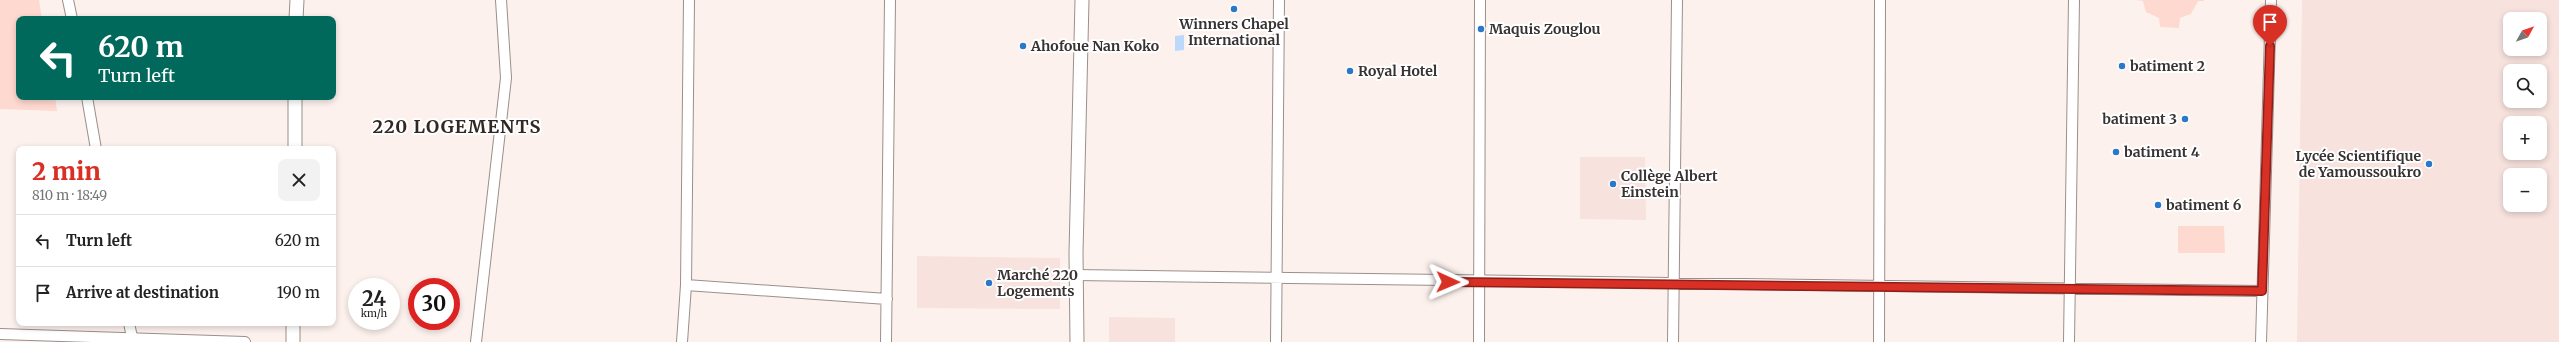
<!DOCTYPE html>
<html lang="en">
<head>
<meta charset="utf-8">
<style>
	:root { --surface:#fff; --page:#f2f2f2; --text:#222; --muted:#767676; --line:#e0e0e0; --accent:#d93025 }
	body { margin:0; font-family:Merriweather,serif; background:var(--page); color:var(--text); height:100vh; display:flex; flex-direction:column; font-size:15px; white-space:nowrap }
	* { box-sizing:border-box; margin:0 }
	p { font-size:13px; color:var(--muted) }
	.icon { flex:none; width:22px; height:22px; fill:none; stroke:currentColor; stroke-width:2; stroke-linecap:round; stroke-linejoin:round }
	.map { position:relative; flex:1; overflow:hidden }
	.panel { position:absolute; left:16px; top:146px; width:320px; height:180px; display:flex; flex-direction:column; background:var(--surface); border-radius:8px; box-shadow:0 2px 6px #0003 }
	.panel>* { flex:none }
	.guide { position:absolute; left:16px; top:16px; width:320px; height:84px; border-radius:8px; box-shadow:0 2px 6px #0003; background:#00695c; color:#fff; overflow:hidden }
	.needle { width:26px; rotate:50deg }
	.buttons { position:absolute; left:2503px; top:12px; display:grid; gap:8px }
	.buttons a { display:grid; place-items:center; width:44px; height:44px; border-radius:8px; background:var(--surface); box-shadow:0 2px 6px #0003; font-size:20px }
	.speed { position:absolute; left:348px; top:278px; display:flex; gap:8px; font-size:20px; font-weight:700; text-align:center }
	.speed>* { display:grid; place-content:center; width:52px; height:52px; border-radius:50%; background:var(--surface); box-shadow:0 2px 6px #0003; line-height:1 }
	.speed small { font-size:10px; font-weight:400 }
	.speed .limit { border:6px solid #d22; background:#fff; color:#111 }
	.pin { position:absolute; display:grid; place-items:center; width:34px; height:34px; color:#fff; margin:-41px -17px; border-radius:50% 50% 50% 0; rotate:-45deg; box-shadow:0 0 4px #0007 }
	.pin .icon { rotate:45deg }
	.me { position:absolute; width:44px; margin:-22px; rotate:91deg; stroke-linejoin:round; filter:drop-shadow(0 0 3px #0008) }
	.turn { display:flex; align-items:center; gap:14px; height:84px; padding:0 16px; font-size:18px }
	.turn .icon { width:52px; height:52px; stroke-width:2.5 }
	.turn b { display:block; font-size:28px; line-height:34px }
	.round { display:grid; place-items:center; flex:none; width:42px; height:42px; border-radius:8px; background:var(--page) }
	.overview { display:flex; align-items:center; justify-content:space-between; height:68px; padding:0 16px }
	h1 { font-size:24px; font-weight:800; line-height:30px; color:var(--accent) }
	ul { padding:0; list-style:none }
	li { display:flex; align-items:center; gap:12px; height:52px; padding:0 16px; border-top:1px solid var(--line) }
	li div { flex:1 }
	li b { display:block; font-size:15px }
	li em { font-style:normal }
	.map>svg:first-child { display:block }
	.built { fill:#f7e2dd; fill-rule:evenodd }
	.green { fill:#fed9cf }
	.water { fill:#bcd9fc }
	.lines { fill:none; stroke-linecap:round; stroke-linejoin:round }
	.minor-casing { stroke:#9b8f8c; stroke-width:12 }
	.tertiary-casing { stroke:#9b8f8c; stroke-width:15 }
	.minor { stroke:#fff; stroke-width:10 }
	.tertiary { stroke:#fff; stroke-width:13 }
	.route-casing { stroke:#8d1f18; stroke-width:10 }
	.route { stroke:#d93025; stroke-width:7 }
	.poi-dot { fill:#2b78c8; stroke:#fff; stroke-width:1.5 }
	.labels { text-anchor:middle; stroke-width:4; stroke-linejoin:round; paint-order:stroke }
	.poi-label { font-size:14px; font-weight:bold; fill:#383332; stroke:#fff; text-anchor:start }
	.district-label { font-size:18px; font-weight:bold; letter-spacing:1px; fill:#312825; stroke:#fff }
</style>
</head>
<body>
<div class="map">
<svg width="2559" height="342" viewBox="0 0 2559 342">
	<rect width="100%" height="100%" fill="#fdf1ed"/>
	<path class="built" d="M2302 0H2559V342H2297ZM2510 19H2540V49H2510ZM2510 71H2540V101H2510ZM2510 123H2540V153H2510ZM2510 175H2540V205H2510Z
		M1580 157H1645L1646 220 1580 219Z
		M917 256 1060 258V309L917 308Z
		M1109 317 1175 318V342H1109Z"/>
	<path class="green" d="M0 0H39L42 19H19V97H55L57 111 0 109Z
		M2136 0H2204V1H2198L2191 14 2180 18 2179 28 2160 27 2159 18 2146 12 2143 1Z
		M2178 226H2224L2225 253H2178Z"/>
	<path class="water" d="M1184 35V50L1175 51V36Z"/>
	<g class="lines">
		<g class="minor-casing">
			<path id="minor" d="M68 0 72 19
				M87 97 96 149
				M1075 275 2262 291
				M686 285 887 299
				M129 323 133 342
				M0 334 245 342
				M476 342 506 78 501 0
				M682 342 686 285 689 0
				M886 342 890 0
				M1276 342 1279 0
				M1479 342 1480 0
				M1673 342 1677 0
				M1879 342 1880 0
				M2069 342 2074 0
				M2261 342 2271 0"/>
		</g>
		<g class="tertiary-casing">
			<path id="tertiary" d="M296 19 297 0
				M295 149V97
				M293 342V323
				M1077 342 1076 253 1082 0"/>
		</g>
		<use href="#minor" class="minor"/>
		<use href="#tertiary" class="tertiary"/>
	</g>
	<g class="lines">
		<g class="route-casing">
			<path id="route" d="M1448 282 2262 291 2270 46"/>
		</g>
		<use href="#route" class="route"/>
	</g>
	<g class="poi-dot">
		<circle cx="1234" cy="9" r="4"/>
		<circle cx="1481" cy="29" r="4"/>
		<circle cx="1023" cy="46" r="4"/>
		<circle cx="2122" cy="66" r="4"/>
		<circle cx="1350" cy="71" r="4"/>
		<circle cx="2185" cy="119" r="4"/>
		<circle cx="2116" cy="152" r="4"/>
		<circle cx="2429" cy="164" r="4"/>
		<circle cx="1613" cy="184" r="4"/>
		<circle cx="2158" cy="205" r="4"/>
		<circle cx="989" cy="283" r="4"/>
	</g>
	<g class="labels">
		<g class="poi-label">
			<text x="1234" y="29" text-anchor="middle">Winners Chapel<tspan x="1234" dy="16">International</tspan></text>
			<text x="1489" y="34">Maquis Zouglou</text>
			<text x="1031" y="51">Ahofoue Nan Koko</text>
			<text x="2130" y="71">batiment 2</text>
			<text x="1358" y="76">Royal Hotel</text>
			<text x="2177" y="124" text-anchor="end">batiment 3</text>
			<text x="2124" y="157">batiment 4</text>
			<text x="2421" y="161" text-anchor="end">Lycée Scientifique<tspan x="2421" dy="16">de Yamoussoukro</tspan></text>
			<text x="1621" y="181">Collège Albert<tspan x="1621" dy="16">Einstein</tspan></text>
			<text x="2166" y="210">batiment 6</text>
			<text x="997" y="280">Marché 220<tspan x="997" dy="16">Logements</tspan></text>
		</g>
		<g class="district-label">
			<text x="457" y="133">220 LOGEMENTS</text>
		</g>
	</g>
</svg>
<div class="buttons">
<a><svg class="needle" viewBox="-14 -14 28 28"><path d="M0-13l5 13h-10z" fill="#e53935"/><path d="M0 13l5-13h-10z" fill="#767676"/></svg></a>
<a><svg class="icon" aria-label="search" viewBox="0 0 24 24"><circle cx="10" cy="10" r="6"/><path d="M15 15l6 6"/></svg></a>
<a>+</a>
<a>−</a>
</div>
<div class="speed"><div>24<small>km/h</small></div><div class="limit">30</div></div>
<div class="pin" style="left:2270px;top:46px;background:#d93025"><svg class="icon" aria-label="arrive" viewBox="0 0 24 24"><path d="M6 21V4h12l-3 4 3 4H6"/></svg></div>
<svg class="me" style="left:1448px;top:282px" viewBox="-20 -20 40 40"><path d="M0-17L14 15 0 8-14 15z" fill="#d93025" stroke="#fff" stroke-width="4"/></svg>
<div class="guide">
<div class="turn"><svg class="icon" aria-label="left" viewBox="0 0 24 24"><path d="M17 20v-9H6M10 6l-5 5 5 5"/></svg><div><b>620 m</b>Turn left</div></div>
</div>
<section class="panel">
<div class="overview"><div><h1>2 min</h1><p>810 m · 18:49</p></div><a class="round"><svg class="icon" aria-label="close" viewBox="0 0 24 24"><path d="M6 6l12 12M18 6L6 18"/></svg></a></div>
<ul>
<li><svg class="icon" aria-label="left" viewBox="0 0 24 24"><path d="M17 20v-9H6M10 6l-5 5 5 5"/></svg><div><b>Turn left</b></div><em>620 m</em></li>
<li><svg class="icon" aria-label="arrive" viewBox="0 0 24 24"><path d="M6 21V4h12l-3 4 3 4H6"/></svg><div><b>Arrive at destination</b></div><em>190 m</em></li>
</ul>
</section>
</div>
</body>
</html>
